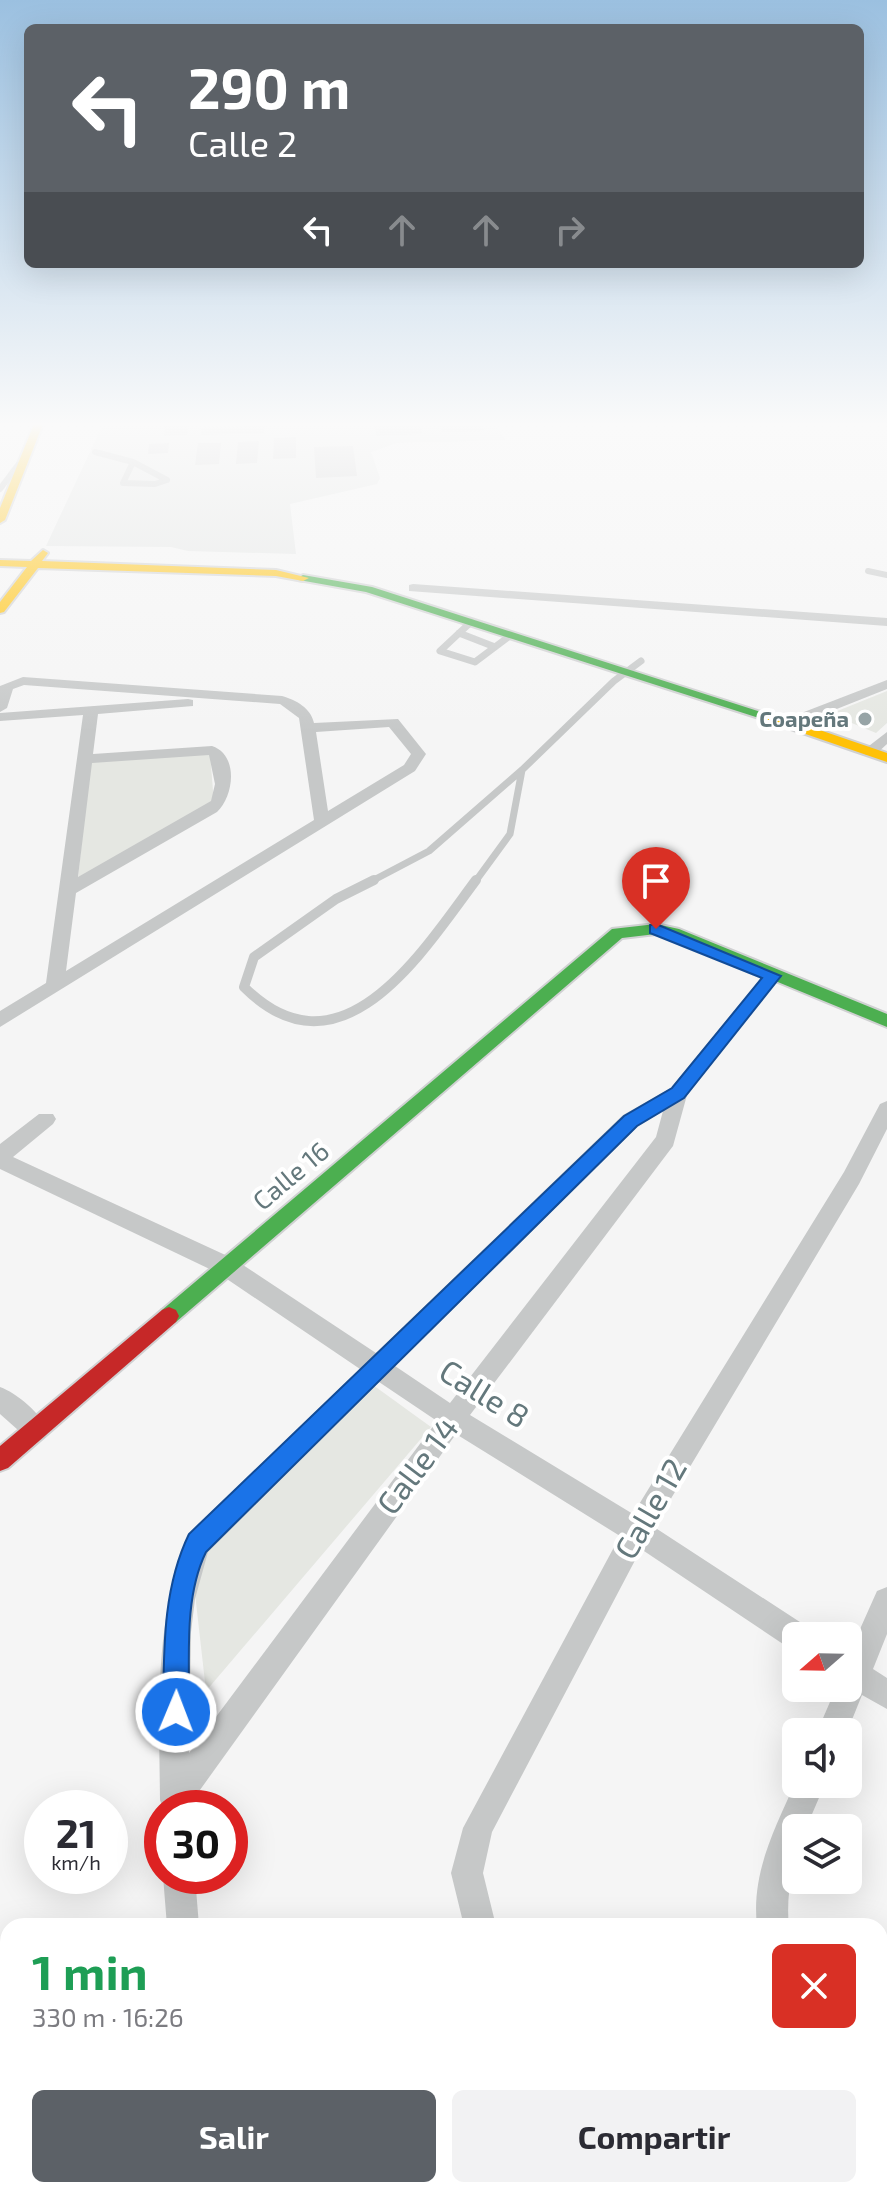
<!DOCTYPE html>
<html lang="es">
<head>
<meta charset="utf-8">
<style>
	:root { --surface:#fff; --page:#f2f2f3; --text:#2b2b33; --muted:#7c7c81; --accent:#5c6167 }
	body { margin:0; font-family:"Exo 2",sans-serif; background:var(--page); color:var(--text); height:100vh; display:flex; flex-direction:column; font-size:30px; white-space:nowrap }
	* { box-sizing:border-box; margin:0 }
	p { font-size:26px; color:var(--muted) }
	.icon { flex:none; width:44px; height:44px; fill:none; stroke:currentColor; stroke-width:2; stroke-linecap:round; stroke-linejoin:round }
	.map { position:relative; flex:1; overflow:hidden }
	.sheet { position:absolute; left:0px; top:1918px; width:888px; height:280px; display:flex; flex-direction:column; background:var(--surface); border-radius:24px 24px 0 0; box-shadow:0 8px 32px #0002 }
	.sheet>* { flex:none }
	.banner { position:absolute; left:24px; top:24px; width:840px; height:244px; border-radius:12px; box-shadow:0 8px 32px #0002; background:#5c6167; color:#fff; overflow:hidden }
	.needle { width:52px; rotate:250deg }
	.controls { position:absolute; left:782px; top:1622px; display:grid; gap:16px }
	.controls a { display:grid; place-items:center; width:80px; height:80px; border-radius:12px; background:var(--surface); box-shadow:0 8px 32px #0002; font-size:40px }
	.speed { position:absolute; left:24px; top:1790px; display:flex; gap:16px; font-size:40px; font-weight:700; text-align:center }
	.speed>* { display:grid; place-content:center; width:104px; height:104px; border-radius:50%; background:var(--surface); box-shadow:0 8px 32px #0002; line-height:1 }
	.speed small { font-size:20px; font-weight:400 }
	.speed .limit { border:12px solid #d22; background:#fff; color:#111 }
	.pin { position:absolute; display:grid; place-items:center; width:68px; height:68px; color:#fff; margin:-82px -34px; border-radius:50% 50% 50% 0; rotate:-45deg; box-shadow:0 0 8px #0007 }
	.pin .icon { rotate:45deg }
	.me { position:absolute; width:88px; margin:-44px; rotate:1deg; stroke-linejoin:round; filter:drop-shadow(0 0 6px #0008) }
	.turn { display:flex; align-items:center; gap:28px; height:168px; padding:0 32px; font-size:36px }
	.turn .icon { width:104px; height:104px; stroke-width:2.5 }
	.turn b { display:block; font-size:56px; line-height:68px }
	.lanes { display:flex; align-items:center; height:76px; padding:0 32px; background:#0003; justify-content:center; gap:40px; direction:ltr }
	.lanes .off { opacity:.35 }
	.round { display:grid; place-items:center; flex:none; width:84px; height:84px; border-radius:12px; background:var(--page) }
	.head { display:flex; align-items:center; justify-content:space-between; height:136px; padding:0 32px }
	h1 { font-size:48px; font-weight:700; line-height:60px; color:#1e9e55 }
	.primary-button { display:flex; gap:16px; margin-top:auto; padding:16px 32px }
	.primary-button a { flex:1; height:92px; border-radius:12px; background:var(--accent); color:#fff; font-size:32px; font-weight:700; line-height:92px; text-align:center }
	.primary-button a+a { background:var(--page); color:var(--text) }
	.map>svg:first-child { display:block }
	.built { fill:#e4e6e5 }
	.green { fill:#e5e7e2 }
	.building { fill:#cccdce }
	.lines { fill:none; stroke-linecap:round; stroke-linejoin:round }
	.fast-casing { stroke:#d0d1d2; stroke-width:4 }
	.slow-casing { stroke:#d0d1d2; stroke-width:4 }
	.jam-casing { stroke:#d0d1d2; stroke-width:4 }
	.lane-far2 { stroke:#c6c8c8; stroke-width:6 }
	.lane-far1 { stroke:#c6c8c8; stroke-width:7 }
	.lane { stroke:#c6c8c8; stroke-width:10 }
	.street { fill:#c6c8c8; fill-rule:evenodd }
	.fast { fill:#4caf50; fill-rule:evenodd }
	.slow { fill:#ffc107; fill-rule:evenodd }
	.jam { fill:#c62828; fill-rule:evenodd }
	.route { fill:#1a73e8; stroke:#114b97; stroke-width:2 }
	.poi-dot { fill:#97a4a6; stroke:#fff; stroke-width:3 }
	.labels { text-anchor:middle; stroke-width:8; stroke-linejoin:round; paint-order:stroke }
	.far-poi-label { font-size:22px; font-weight:bold; fill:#64787c; stroke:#fff; text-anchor:end }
	.street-label { font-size:26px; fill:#64787c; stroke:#fff }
	.near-street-label { font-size:32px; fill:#64787c; stroke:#fff }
</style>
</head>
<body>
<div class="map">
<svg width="887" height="2198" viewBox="0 0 887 2198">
	<rect width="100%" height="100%" fill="#f5f5f5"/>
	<path class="built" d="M103 424H495L505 440 397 443 371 452 380 478 377 484 290 504 296 554 188 551 171 547 46 546Z"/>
	<path class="green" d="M887 691V723L876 733 830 714Z
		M210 753 214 803 78 879 90 761Z
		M373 1385 431 1427 206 1691 192 1567Z"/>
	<path class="building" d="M166 424H189L187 435 164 436Z
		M375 424H420L422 434 376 436Z
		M439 424H482L484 431 441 432Z
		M265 426 264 433 201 435 202 427Z
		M296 437V458L273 459 274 438Z
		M259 441 257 463 236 464 238 442Z
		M169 443 168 453 148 454 149 444Z
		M198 443H221L219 464 195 465Z
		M353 446 357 476 316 478 314 447Z"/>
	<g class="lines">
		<g class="fast-casing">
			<path id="fast" d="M303 575 372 587 770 715 759 718 366 592 299 580 297 578Z
				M656 924 679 929 887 1014V1027L669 937 656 934 622 938 176 1322 169 1325 162 1322 159 1316 162 1310 612 929Z"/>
		</g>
		<g class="slow-casing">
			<path id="slow" d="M34 424H43L5 520 0 523V508Z
				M43 550 48 553 42 561 276 570 309 578 303 581 276 576 38 568 4 612 0 613V602L27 567 0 566V560L31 561Z
				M764 711 887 753V762L759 718V712Z"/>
		</g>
		<g class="jam-casing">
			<path id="jam" d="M169 1307 176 1310 179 1316 176 1322 8 1468 0 1471V1446L162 1310Z"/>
		</g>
		<path class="lane-far2" d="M95 452 133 462
			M133 462 167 480 155 484 123 483Z
			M0 489 18 465
			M868 571 887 575
			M469 624 471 622"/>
		<path class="lane-far1" d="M471 622 440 651 475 662 511 635
			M459 633 495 647
			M522 770 614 681 641 661
			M370 882 429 851 522 770
			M475 882 510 834 522 770"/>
		<path class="lane" d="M374 880 336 899 254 957 244 987C341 1084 423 951 476 880"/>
		<path class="street" d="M413 584 887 618V626L409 591V585Z
			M23 677 282 696C296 700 311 708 314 723L398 719 426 754 415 771 0 1027V1011L46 983 83 715 0 721V713L188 699 193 700V706L98 714 93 754 212 746C239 755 234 796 217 812L76 893 66 971 314 820 299 718 280 704 24 685 13 689 7 708 0 712V686ZM389 727 411 754 404 765 328 811 316 732ZM209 755 215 784 211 801 78 877 92 763Z
			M887 680V689L814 718 803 728 791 725 804 712Z
			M887 732V744L875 755H865V749Z
			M772 970 778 972 781 976 778 980 687 1095 673 1146 470 1415 633 1514 844 1172 880 1104 887 1101V1129L859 1184 654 1527 806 1626 810 1636H796V1650L786 1646 641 1549 492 1832 483 1873 496 1926H464L451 1873 463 1828 620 1536 456 1434 187 1808H163L160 1800C159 1710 154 1618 189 1534L360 1369 218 1273 0 1169V1144L39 1114H53L56 1119 53 1124 13 1157 234 1259 376 1353 623 1115 671 1088 766 972ZM663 1111 656 1137 450 1403 395 1366 637 1127ZM379 1382 437 1421 189 1753 191 1632 195 1599 208 1552Z
			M0 1387C17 1393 41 1414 48 1430L45 1438 36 1442 27 1438 0 1414Z
			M887 1587V1634L873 1669 887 1678V1709L862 1695 847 1732H817L836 1688H848V1656L877 1591Z
			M796 1781V1784H825L806 1828H796C796 1862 785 1892 789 1926H757C751 1873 775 1828 796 1781Z
			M163 1876H195L199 1926H167Z
			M887 2073V2126L880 2128V2076Z
			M195 2190H231L232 2198H196Z
			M524 2190H560L562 2198H526Z
			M835 2190H871L868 2198H832Z"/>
		<use href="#fast" class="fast"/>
		<use href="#slow" class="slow"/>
		<use href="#jam" class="jam"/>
	</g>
	<linearGradient id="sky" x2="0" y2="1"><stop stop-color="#9bc0e0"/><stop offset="0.58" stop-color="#fafafa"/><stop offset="1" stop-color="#fafafa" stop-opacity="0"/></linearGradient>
	<rect width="887" height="732" fill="url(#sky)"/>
	<path class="route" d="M656 924 781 976 684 1098 637 1126 206 1552C183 1599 190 1661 189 1712L186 1721 176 1725 167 1721 163 1712C164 1652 162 1590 189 1534L624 1116 672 1088 762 978 650 933V925Z"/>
	<circle class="poi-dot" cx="865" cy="719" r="8"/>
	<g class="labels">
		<g class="far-poi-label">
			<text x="849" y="727">Coapeña</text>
		</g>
		<g class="street-label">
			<text transform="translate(291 1176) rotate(-40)" y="9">Calle 16</text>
		</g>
		<g class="near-street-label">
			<text transform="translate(484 1394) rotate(32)" y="11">Calle 8</text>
			<text transform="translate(418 1466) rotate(-53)" y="11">Calle 14</text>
			<text transform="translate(651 1509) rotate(-60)" y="11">Calle 12</text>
		</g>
	</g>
</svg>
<div class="controls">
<a><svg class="needle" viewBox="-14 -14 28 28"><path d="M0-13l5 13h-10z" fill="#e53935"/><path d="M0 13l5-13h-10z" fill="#7c7c81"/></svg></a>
<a><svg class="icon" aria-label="sound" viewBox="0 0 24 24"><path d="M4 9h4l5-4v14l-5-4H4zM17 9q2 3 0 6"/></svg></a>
<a><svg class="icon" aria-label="layers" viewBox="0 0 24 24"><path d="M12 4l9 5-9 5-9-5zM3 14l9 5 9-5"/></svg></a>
</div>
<div class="speed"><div>21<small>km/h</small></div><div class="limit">30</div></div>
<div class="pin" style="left:656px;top:929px;background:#d93025"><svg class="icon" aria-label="arrive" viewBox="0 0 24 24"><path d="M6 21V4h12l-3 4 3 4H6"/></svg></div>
<svg class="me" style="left:176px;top:1712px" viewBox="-20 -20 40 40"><circle r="17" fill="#1a73e8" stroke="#fff" stroke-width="3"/><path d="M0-11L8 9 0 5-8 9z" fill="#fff"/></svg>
<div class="banner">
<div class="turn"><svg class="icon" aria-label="left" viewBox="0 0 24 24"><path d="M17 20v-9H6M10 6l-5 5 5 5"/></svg><div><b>290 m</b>Calle 2</div></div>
<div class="lanes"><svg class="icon" aria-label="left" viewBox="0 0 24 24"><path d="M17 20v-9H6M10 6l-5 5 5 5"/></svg><svg class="icon off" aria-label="ahead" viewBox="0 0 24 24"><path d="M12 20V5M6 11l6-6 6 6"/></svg><svg class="icon off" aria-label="ahead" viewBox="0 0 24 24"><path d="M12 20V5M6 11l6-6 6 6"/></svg><svg class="icon off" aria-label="right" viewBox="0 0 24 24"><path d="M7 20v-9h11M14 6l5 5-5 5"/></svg></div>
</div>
<section class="sheet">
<div class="head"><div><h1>1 min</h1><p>330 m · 16:26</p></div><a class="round" style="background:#d93025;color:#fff"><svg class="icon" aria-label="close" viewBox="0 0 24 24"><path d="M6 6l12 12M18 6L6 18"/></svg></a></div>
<div class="primary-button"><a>Salir</a><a>Compartir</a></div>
</section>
</div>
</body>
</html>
